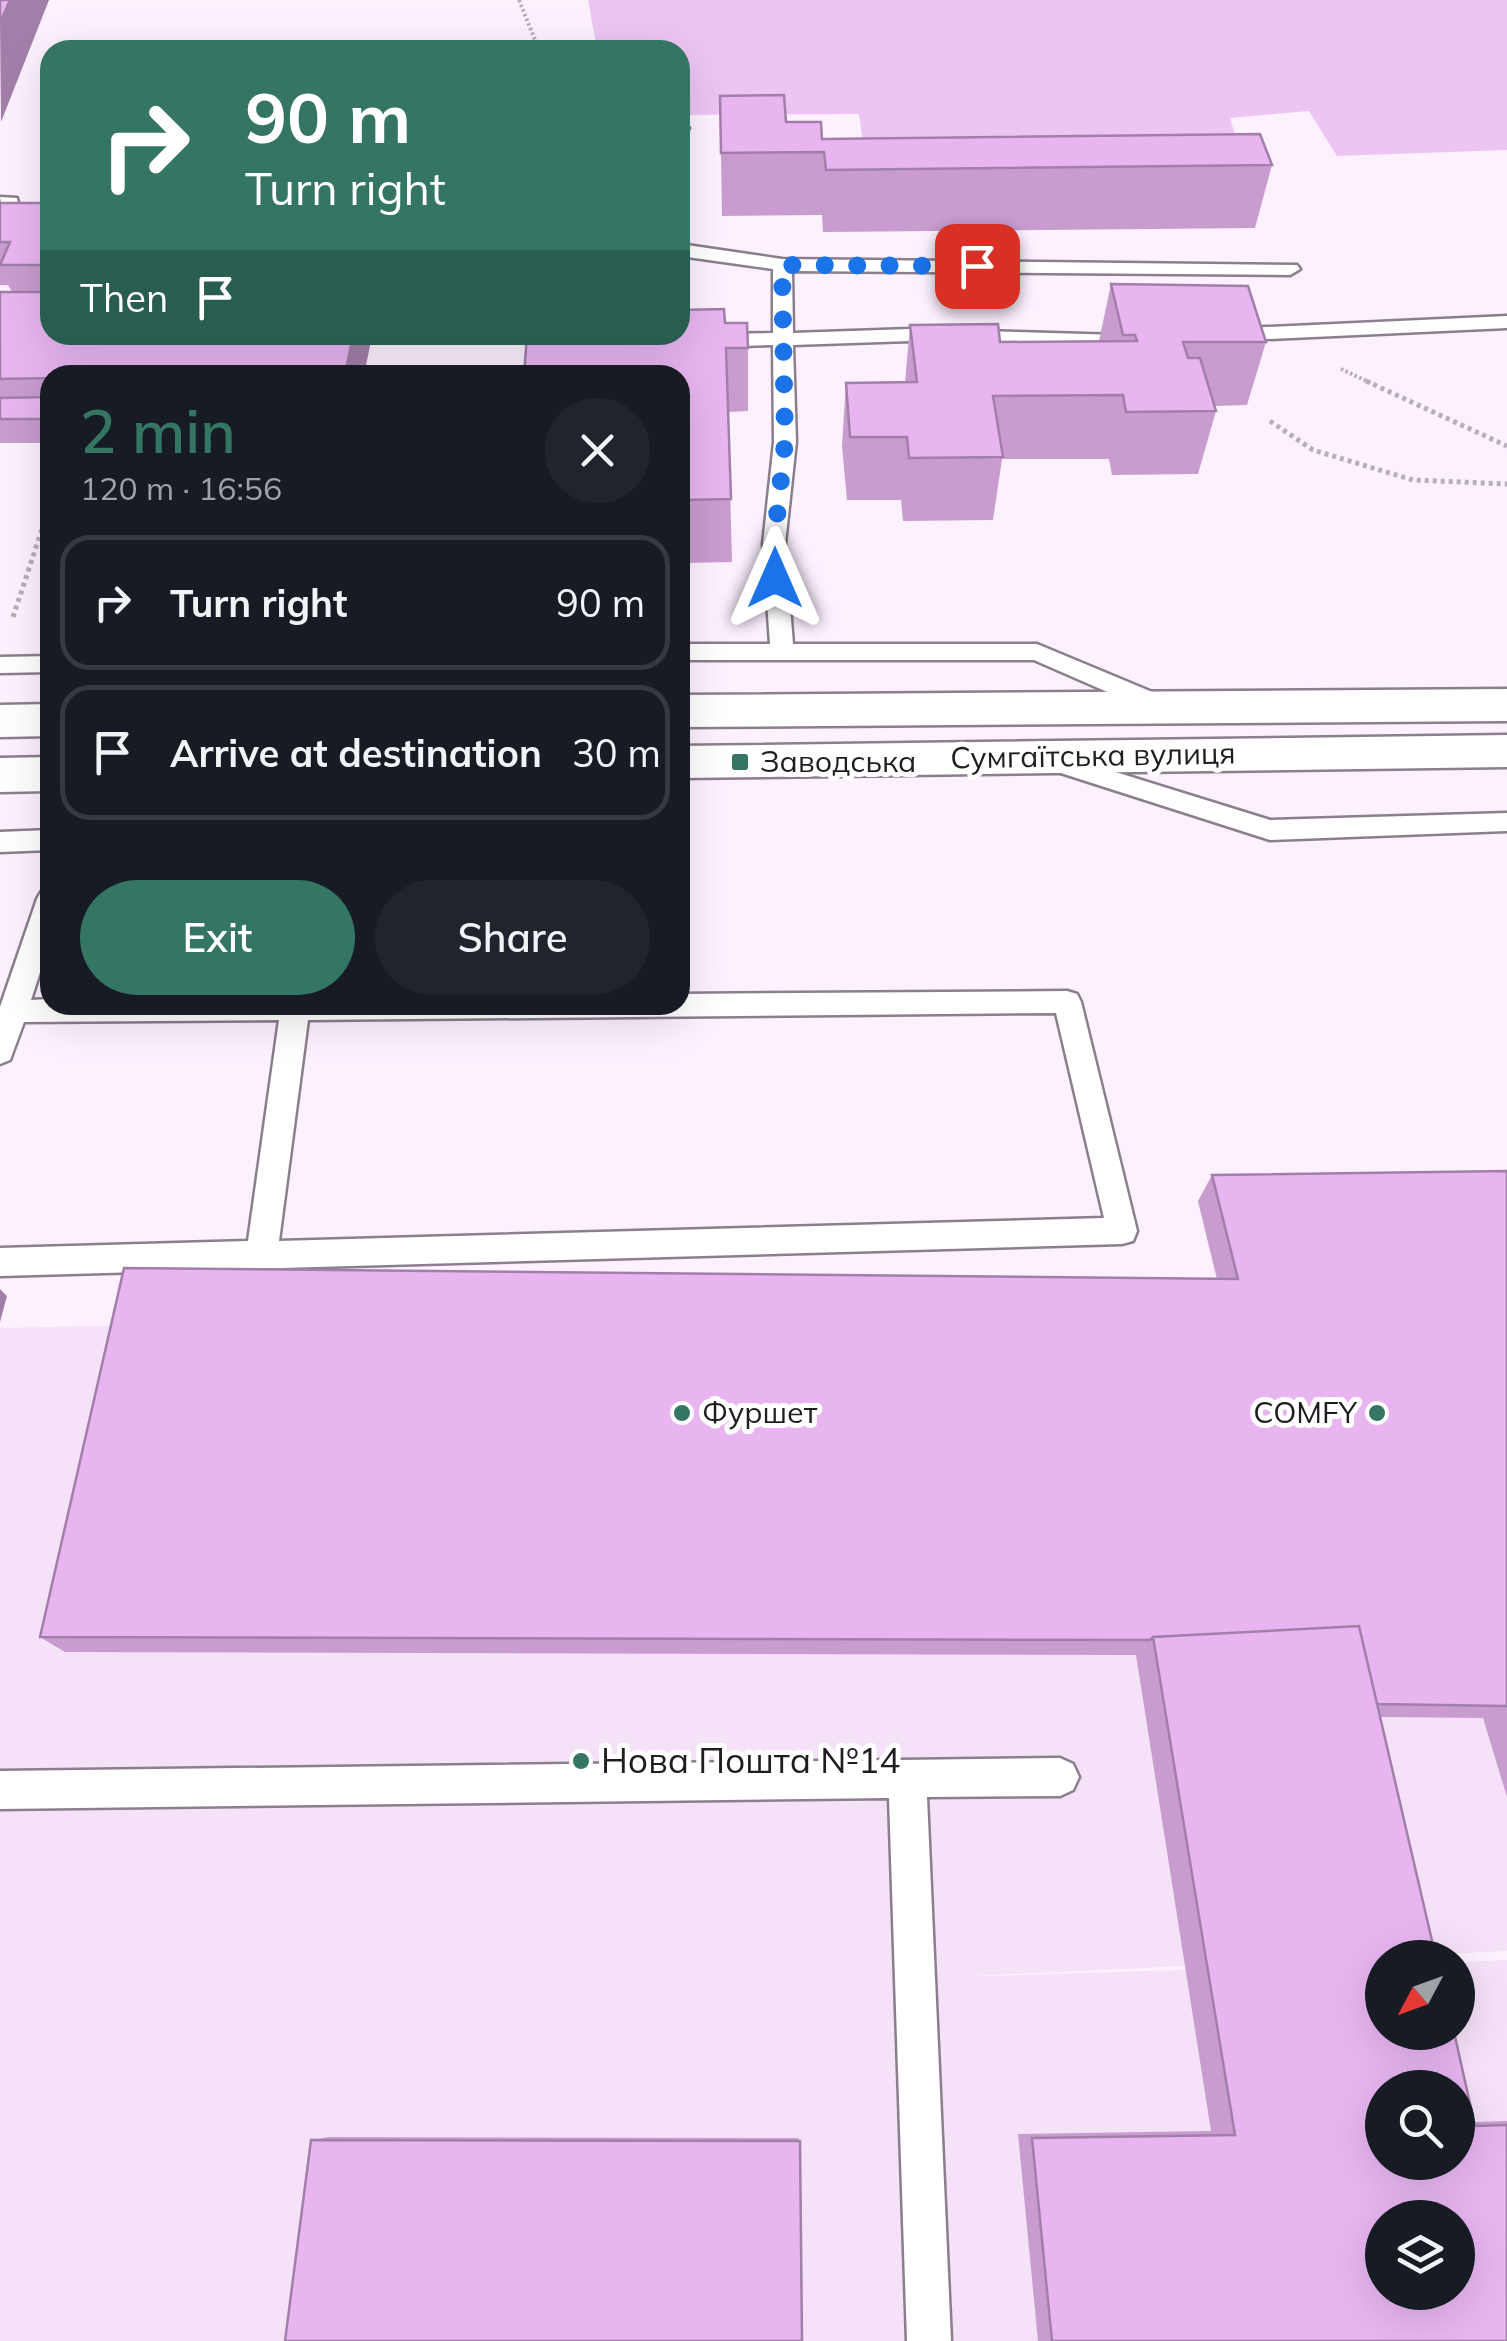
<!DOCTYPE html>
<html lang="en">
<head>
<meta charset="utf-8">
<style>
	:root { --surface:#171b24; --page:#20242c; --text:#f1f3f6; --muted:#9ea1a6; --line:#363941; --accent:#347564 }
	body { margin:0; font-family:Mulish,sans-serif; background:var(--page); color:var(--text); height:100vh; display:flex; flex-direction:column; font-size:38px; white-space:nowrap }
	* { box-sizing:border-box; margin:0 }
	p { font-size:32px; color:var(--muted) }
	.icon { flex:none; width:55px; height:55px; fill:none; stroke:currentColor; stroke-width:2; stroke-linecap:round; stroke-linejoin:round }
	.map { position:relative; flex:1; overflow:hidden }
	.details { position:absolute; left:40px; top:365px; width:650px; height:650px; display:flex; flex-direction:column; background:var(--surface); border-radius:30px; box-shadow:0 10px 40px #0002 }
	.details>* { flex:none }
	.hud { position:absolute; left:40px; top:40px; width:650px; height:305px; border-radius:30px; box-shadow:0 10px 40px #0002; background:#347564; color:#fff; overflow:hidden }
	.needle { width:65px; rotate:229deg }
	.tools { position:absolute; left:1365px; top:1940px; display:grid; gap:20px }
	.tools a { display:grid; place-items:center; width:110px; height:110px; border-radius:50%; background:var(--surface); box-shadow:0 10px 40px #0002; font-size:50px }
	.pin { position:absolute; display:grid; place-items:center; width:85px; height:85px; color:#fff; margin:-42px; border-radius:20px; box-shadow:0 5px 15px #0006 }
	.me { position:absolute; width:110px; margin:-55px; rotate:0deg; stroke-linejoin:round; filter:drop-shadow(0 0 8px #0008) }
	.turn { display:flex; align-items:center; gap:35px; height:210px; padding:0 40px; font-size:45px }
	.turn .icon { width:130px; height:130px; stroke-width:2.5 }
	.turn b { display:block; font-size:70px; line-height:85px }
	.then { display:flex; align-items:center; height:95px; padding:0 40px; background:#0003; gap:20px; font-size:38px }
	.round { display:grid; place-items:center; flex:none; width:105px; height:105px; border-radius:52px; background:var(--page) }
	.overview { display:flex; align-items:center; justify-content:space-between; height:170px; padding:0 40px }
	h1 { font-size:60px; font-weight:600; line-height:75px; color:var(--accent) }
	.primary-button { display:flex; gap:20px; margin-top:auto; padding:20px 40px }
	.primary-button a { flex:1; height:115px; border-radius:60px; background:var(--accent); color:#fff; font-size:40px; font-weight:600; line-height:115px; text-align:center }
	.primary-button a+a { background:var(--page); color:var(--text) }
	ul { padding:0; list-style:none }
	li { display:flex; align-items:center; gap:30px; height:135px; margin:0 20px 15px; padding:0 20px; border:5px solid var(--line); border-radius:30px }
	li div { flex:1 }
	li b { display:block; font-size:38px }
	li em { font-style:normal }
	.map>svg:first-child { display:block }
	.built { fill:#f5e1f8; fill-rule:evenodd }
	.green { fill:#edc5f3 }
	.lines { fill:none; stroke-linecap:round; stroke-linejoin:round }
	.service-casing { stroke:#8b7e8d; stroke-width:5 }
	.primary-casing { stroke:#8b7e8d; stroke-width:5 }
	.path-far1 { stroke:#b8aeba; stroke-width:4; stroke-dasharray:2.5 2.5; stroke-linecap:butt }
	.path { stroke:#b8aeba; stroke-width:5; stroke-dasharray:4 4; stroke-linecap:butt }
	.service { fill:#fff; fill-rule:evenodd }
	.primary { fill:#fff; fill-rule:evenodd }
	.wall { fill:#c89ccf }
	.shaded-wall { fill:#a27fa9 }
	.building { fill:#e8b5f1; stroke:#a27fa9; stroke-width:2.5; fill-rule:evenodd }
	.route { stroke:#1a73e8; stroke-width:18; stroke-dasharray:0 32.4 }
	.poi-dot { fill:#347564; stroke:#fff; stroke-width:4 }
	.labels { text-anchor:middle; stroke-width:10; stroke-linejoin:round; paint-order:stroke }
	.street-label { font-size:30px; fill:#211c22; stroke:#fff }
	.poi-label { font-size:30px; fill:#211c22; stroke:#fff; text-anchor:start }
	.near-poi-label { font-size:35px; fill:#211c22; stroke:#fff; text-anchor:start }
</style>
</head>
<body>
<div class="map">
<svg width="1507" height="2341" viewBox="0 0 1507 2341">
	<rect width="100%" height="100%" fill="#fdf1ff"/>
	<path class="built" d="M1507 1197V1951L949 1977 1382 1964V2032H1458V1962L1507 1960V2341H0V1328L1222 1303 1198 1201ZM1382 2088H1458V2162H1382ZM1382 2218H1458V2292H1382Z"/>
	<path class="green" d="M588 0H1507V150L1337 156 1309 111 1230 118 1237 142 865 157 859 114 680 115V50H597Z"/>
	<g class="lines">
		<g class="service-casing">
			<path id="service" d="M680 123 689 128 686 133 680 134Z
				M0 197 17 198 22 224 50 223V235L6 234Z
				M680 244 782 259 1297 265 1300 269 1290 275 792 271 793 333 910 329 1120 335 1130 341 1120 347 910 341 793 345 796 442 785 544 793 644H1037L1169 699 1172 705 1169 711H1151L1034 660H680V644H770L763 544 774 442 773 345 683 348 648 335 773 333V269L680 256Z
				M1507 316V328L1225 341 1215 335 1225 329Z
				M50 656V672L0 673V657Z
				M1048 751 1270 820 1507 813V831L1270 840 1039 766 1035 760 1039 754Z
				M50 830V850L0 852V832Z
				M50 889V941L31 1000 50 999V1005H680V994L1067 991 1077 994 1081 1002 1137 1231 1133 1241 1122 1244 0 1276V1248L248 1241 279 1020 24 1022 10 1060 0 1064V1007L37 899 41 892ZM1056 1013 1104 1218 279 1241 308 1020Z
				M1060 1758 1073 1764 1079 1777 1073 1790 1060 1796 927 1797 951 2341H907L889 1798 0 1809V1771Z"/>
		</g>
		<g class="primary-casing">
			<path id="primary" d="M1507 689V721L680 727V695Z
				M50 704V736L0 737V705Z
				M1507 735V767L680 778V746Z
				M50 757V791L0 792V758Z"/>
		</g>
		<path class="path-far1" d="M519 0 539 50
			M1341 369 1371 383"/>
		<path class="path" d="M1366 381 1507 446
			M1270 421 1313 450 1413 480 1507 484
			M13 617 50 505"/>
		<use href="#service" class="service"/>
		<use href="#primary" class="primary"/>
	</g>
	<path class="wall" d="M720 96 822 139 1272 165 1255 228 823 232 822 215 722 216Z
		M0 203H50V335H372L364 375H50V443H0V292H12L8 285H0Z
		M1111 284 1266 342 1247 405 1214 406 1216 411 1198 474 1112 475 1109 459H1002L993 520 903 521 901 500H847L842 446 846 383H905L910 325 1000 342 1099 341Z
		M725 323 748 348V411L728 412 732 562 681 563 680 557V375Z
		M50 485V522L43 505Z
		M1507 1171V1797L1483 1718 1380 1717 1474 2122 1507 2121V2341H1038L1018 2134 1211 2131 1136 1655 65 1652 40 1637 1217 1279 1198 1201 1212 1175Z
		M329 2137 798 2138 800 2141 311 2140Z"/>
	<path class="shaded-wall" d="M10 0H49L1 122 0 23Z
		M353 335H372L364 375H345Z
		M0 1289 7 1296 0 1322Z"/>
	<path class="building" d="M0 0H10L0 23Z
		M784 95 786 122H821L822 139 1260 134 1272 165 826 170 824 152 721 153 720 96Z
		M0 203H50V265H0L10 242H0Z
		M1111 284 1248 286 1266 342H1183L1188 358H1200L1216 411 1126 412 1123 395 993 396 1003 457 909 458 907 437H850L846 383 917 382 910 325 998 324 1000 342 1137 341 1135 335H1123Z
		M0 292H50V335H353L345 375H50V378L0 379Z
		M724 309 725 323H747L748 348H726L731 499 680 500V375H524L527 335H680V310Z
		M50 397V419H0V398Z
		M50 485V505H43Z
		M1507 1171V1706L1377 1704 1359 1626 1153 1637 1150 1640 40 1637 124 1268 1238 1279 1212 1175Z
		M1359 1626 1436 1958H1382V2032H1454L1475 2126 1507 2125V2341H1052L1032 2138 1235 2135 1153 1637ZM1382 2088H1458V2162H1382ZM1382 2218H1458V2292H1382Z
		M311 2140 800 2141 802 2341H285Z"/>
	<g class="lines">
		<path class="route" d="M775 578 774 544 785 442 782 265 977 266"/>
	</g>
	<g class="poi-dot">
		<rect x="730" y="752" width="20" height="20" rx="5"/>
		<circle cx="682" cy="1413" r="10"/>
		<circle cx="1377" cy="1413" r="10"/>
		<circle cx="581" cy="1761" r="10"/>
	</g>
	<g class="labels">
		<g class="street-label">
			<text transform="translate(1093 756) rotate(-1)" y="10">Сумгаїтська вулиця</text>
		</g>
		<g class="poi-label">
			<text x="760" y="772">Заводська</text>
			<text x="702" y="1423">Фуршет</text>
			<text x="1357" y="1423" text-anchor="end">COMFY</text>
		</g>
		<g class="near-poi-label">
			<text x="601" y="1773">Нова Пошта №14</text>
		</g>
	</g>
</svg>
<div class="tools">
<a><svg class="needle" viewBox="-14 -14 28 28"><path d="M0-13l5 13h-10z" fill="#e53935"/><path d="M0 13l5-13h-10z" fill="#9ea1a6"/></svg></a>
<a><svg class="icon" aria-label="search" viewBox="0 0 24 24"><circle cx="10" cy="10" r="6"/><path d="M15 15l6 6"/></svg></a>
<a><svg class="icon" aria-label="layers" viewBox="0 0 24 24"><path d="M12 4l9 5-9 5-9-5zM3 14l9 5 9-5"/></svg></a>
</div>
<div class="pin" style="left:977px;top:266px;background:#d93025"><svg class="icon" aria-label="arrive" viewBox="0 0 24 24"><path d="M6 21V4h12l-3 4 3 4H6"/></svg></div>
<svg class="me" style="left:775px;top:578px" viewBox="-20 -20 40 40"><path d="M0-17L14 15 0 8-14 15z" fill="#1a73e8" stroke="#fff" stroke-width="4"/></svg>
<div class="hud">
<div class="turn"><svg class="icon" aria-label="right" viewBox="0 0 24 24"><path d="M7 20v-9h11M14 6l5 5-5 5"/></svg><div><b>90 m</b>Turn right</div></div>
<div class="then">Then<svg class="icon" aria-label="arrive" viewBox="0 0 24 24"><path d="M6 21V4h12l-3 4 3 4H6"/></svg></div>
</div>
<section class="details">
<div class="overview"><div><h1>2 min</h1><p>120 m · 16:56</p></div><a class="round"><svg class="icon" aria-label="close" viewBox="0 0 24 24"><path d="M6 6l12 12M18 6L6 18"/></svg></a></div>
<ul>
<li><svg class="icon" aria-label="right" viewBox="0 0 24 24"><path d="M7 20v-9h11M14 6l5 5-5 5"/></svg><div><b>Turn right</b></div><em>90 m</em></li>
<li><svg class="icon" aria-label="arrive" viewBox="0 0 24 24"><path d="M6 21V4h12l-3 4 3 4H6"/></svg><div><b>Arrive at destination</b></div><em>30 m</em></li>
</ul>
<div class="primary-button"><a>Exit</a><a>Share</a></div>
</section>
</div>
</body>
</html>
